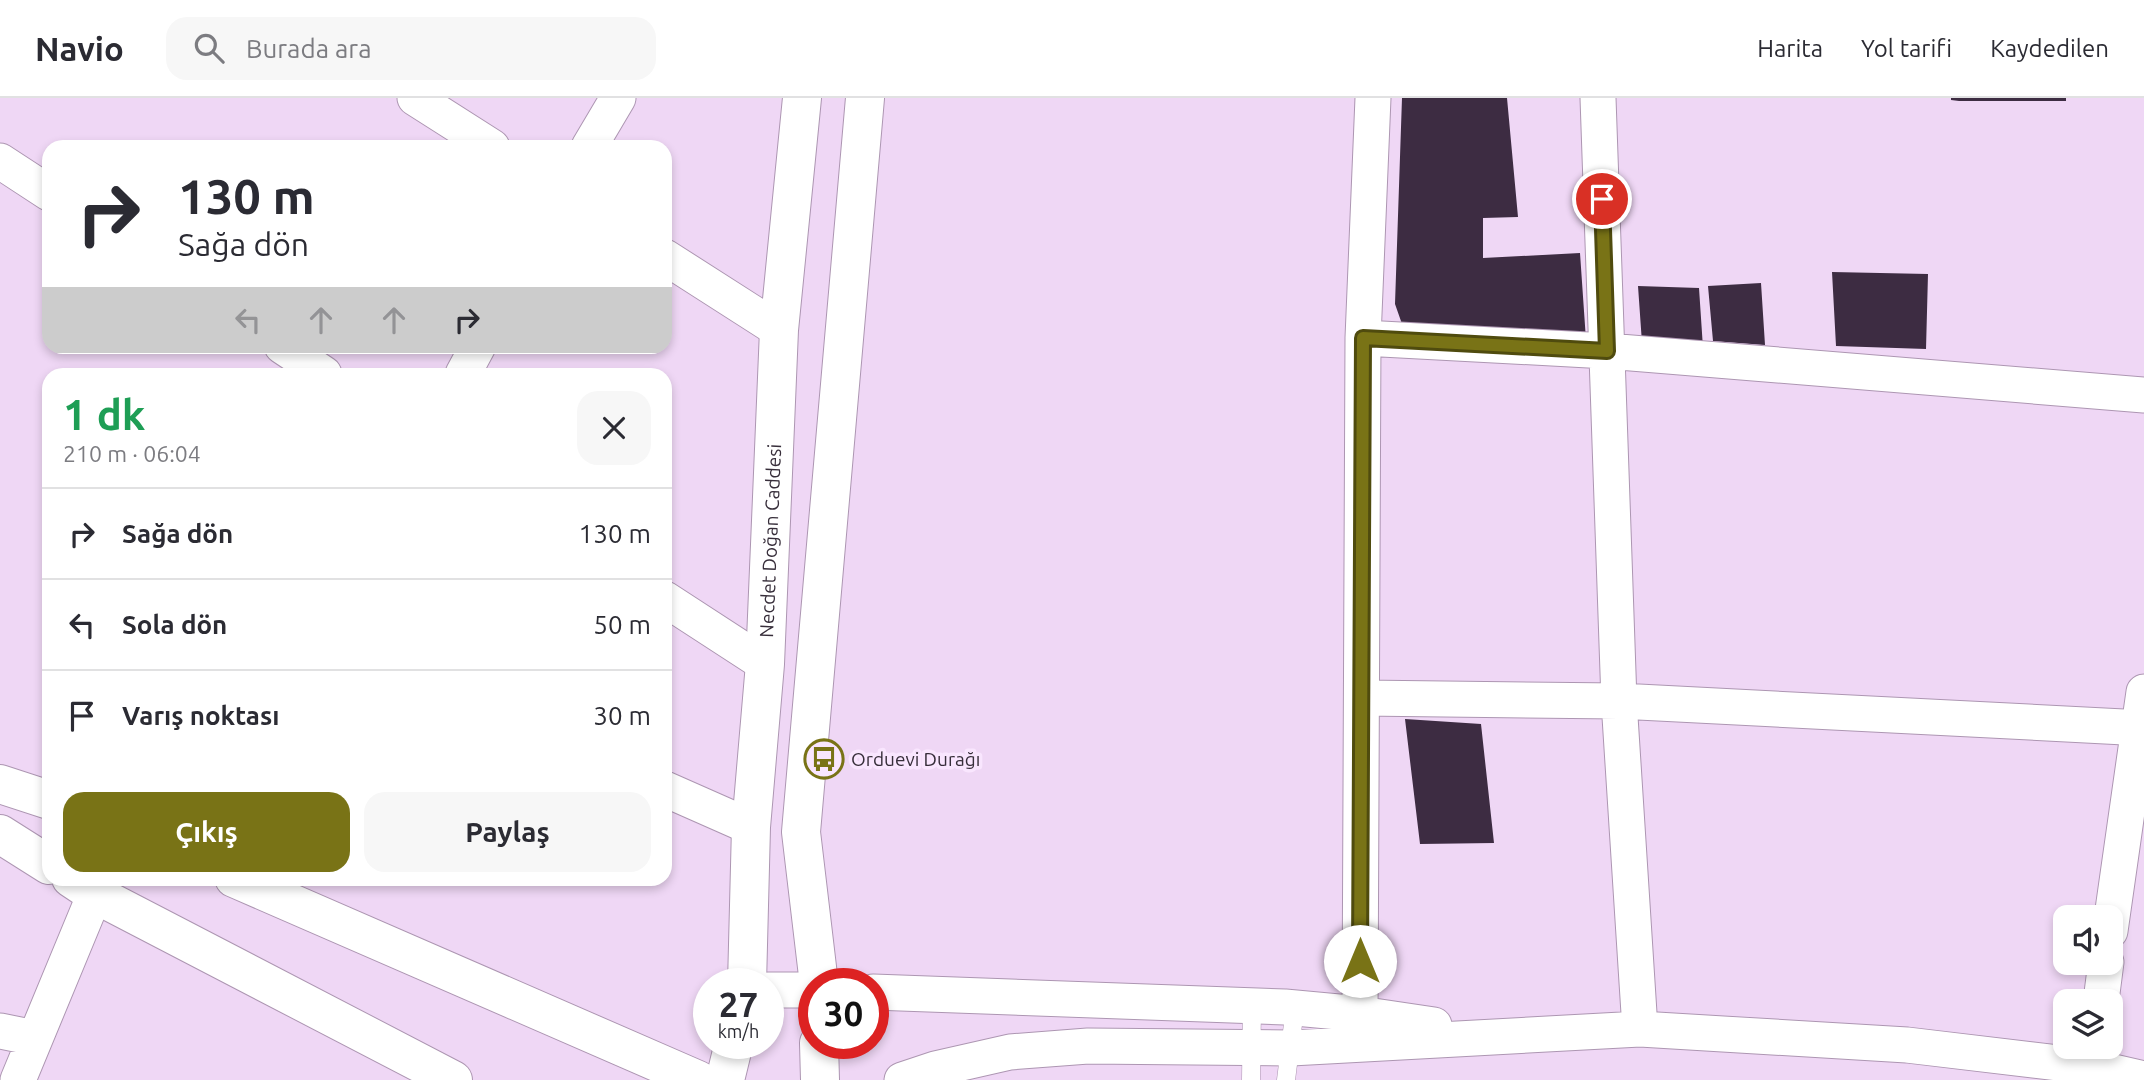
<!DOCTYPE html>
<html lang="tr">
<head>
<meta charset="utf-8">
<style>
	:root { --surface:#fff; --page:#f7f7f7; --text:#2b2b33; --muted:#7c7c81; --line:#e1e1e2; --accent:#797316 }
	body { margin:0; font-family:Ubuntu,sans-serif; background:var(--page); color:var(--text); height:100vh; display:flex; flex-direction:column; font-size:26px; white-space:nowrap }
	* { box-sizing:border-box; margin:0 }
	p { font-size:23px; color:var(--muted) }
	.icon { flex:none; width:38px; height:38px; fill:none; stroke:currentColor; stroke-width:2; stroke-linecap:round; stroke-linejoin:round }
	.map { position:relative; flex:1; overflow:hidden }
	.side { position:absolute; left:42px; top:270px; width:630px; height:518px; display:flex; flex-direction:column; background:var(--surface); border-radius:21px; box-shadow:0 4px 10px #0003 }
	.side>* { flex:none }
	.guide { position:absolute; left:42px; top:42px; width:630px; height:214px; border-radius:21px; box-shadow:0 4px 10px #0003; background:#fff; color:var(--text); overflow:hidden }
	.controls { position:absolute; left:2053px; top:807px; display:grid; gap:14px }
	.controls a { display:grid; place-items:center; width:70px; height:70px; border-radius:14px; background:var(--surface); box-shadow:0 4px 10px #0003; font-size:35px }
	.speed { position:absolute; left:693px; top:870px; display:flex; gap:14px; font-size:35px; font-weight:700; text-align:center }
	.speed>* { display:grid; place-content:center; width:91px; height:91px; border-radius:50%; background:var(--surface); box-shadow:0 4px 10px #0003; line-height:1 }
	.speed small { font-size:18px; font-weight:400 }
	.speed .limit { border:10px solid #d22; background:#fff; color:#111 }
	.pin { position:absolute; display:grid; place-items:center; width:60px; height:60px; color:#fff; margin:-30px; border:4px solid #fff; border-radius:50%; box-shadow:0 2px 7px #0007 }
	.me { position:absolute; width:77px; margin:-38px; rotate:0deg; stroke-linejoin:round; filter:drop-shadow(0 0 5px #0008) }
	.turn { display:flex; align-items:center; gap:24px; height:147px; padding:0 21px; font-size:32px }
	.turn .icon { width:91px; height:91px; stroke-width:2.5 }
	.turn b { display:block; font-size:49px; line-height:60px }
	.lanes { display:flex; align-items:center; height:66px; padding:0 21px; background:#0003; justify-content:center; gap:35px; direction:ltr }
	.lanes .off { opacity:.35 }
	.round { display:grid; place-items:center; flex:none; width:74px; height:74px; border-radius:21px; background:var(--page) }
	.head { display:flex; align-items:center; justify-content:space-between; height:119px; padding:0 21px }
	h1 { font-size:42px; font-weight:700; line-height:52px; color:#1e9e55 }
	.cta { display:flex; gap:14px; margin-top:auto; padding:14px 21px }
	.cta a { flex:1; height:80px; border-radius:21px; background:var(--accent); color:#fff; font-size:28px; font-weight:700; line-height:80px; text-align:center }
	.cta a+a { background:var(--page); color:var(--text) }
	ul { padding:0; list-style:none }
	li { display:flex; align-items:center; gap:21px; height:91px; padding:0 21px; border-top:2px solid var(--line) }
	li div { flex:1 }
	li b { display:block; font-size:26px }
	li em { font-style:normal }
	header { display:flex; align-items:center; gap:42px; box-sizing:border-box; height:98px; padding:0 35px; background:var(--surface); border-bottom:2px solid var(--line) }
	header strong { font-size:33px }
	nav { display:flex; gap:38px; margin-inline-start:auto; font-size:24px }
	.search { width:490px; height:63px; background:var(--page); display:flex; align-items:center; gap:18px; box-sizing:border-box; padding:0 24px; border-radius:21px; color:var(--muted); font-size:26px }
	.map>svg:first-child { display:block }
	.building { fill:#3d2c42 }
	.lines { fill:none; stroke-linecap:round; stroke-linejoin:round }
	.service-casing { stroke:#ad96b2; stroke-width:19 }
	.minor-casing { stroke:#ad96b2; stroke-width:37 }
	.secondary-casing { stroke:#ad96b2; stroke-width:40 }
	.service { stroke:#fff; stroke-width:18 }
	.minor { stroke:#fff; stroke-width:35 }
	.secondary { stroke:#fff; stroke-width:38 }
	.route-casing { stroke:#4f4b0e; stroke-width:18 }
	.route { stroke:#797316; stroke-width:12 }
	.labels { text-anchor:middle; stroke-width:7; stroke-linejoin:round; paint-order:stroke }
	.street-label { font-size:19px; fill:#372e3a; stroke:#f9e6fe }
	.poi-label { font-size:19px; fill:#372e3a; stroke:#f9e6fe; text-anchor:start }
</style>
</head>
<body>
<header>
<strong>Navio</strong>
<div class="search"><svg class="icon" aria-label="search" viewBox="0 0 24 24"><circle cx="10" cy="10" r="6"/><path d="M15 15l6 6"/></svg>Burada ara</div>
<nav><a>Harita</a><a>Yol tarifi</a><a>Kaydedilen</a></nav>
</header>
<div class="map">
<svg width="2144" height="982" viewBox="0 0 2144 982">
	<rect width="100%" height="100%" fill="#efd7f5"/>
	<path class="building" d="M1402 0H1507L1518 119 1483 120V160L1580 155 1586 242 1402 226 1395 206Z
		M1951 0H2066V3H1959L1951 2Z
		M1832 174 1928 176 1926 251 1836 248Z
		M1761 185 1765 247 1713 243 1708 188Z
		M1638 188 1699 190 1703 250 1642 245Z
		M1405 621 1481 626 1494 745 1420 746Z"/>
	<g class="lines">
		<g class="service-casing">
			<path id="service" d="M1251 982 1252 908
				M1286 982 1295 910"/>
		</g>
		<g class="minor-casing">
			<path id="minor" d="M415 0 492 49
				M1598 0 1619 603 1640 931
				M589 49 618 0
				M0 63 49 95
				M665 159 779 232
				M1363 240 1607 253 2144 297
				M282 248 324 276
				M463 276 478 248
				M665 501 765 566
				M1362 600 1619 603 2144 630
				M665 691 751 729
				M2110 833 2144 594
				M768 892H814
				M873 894 1285 909 1360 916 1434 927
				M2101 903 2106 864
				M1360 916 1363 240 1373 0
				M0 933 35 940
				M18 982 95 796
				M902 982 935 971 1010 954 1088 948 1291 950 1640 931 1907 947 2092 969 2144 981"/>
		</g>
		<g class="secondary-casing">
			<g id="secondary">
				<path d="M0 686 49 702"/>
				<path d="M0 736 49 767"/>
				<path d="M71 780 95 796 453 982"/>
				<path d="M234 780 698 982"/>
				<path id="s1" d="M747 886 751 729 765 566 779 232 802 0"/>
				<path d="M819 886 801 734 865 0"/>
				<path d="M819 945 820 982"/>
				<path d="M725 982 734 945"/>
			</g>
		</g>
		<use href="#service" class="service"/>
		<use href="#minor" class="minor"/>
		<use href="#secondary" class="secondary"/>
	</g>
	<g class="lines">
		<g class="route-casing">
			<path id="route" d="M1360 863 1363 240 1607 253 1602 101"/>
		</g>
		<use href="#route" class="route"/>
	</g>
	<defs>
		<g id="bus-ring" transform="scale(2.0125)"><circle r="9.5" fill="#f9e6fe" stroke="#797316" stroke-width="1.5"/><path d="M-5-6H5V4H4V6H2V4H-2V6H-4V4H-5ZM-3.5-4V0h7V-4ZM-3.5 1.2v1.5H-2V1.2ZM2 1.2v1.5H3.5V1.2Z" fill="#797316"/></g>
	</defs>
	<g fill-rule="evenodd">
		<use href="#bus-ring" x="824" y="661"/>
	</g>
	<g class="labels">
		<g class="street-label">
			<text dy="7" stroke="none"><textPath href="#s1" startOffset="444">Necdet Doğan Caddesi</textPath></text>
		</g>
		<g class="poi-label">
			<text x="851" y="668">Orduevi Durağı</text>
		</g>
	</g>
</svg>
<div class="controls">
<a><svg class="icon" aria-label="sound" viewBox="0 0 24 24"><path d="M4 9h4l5-4v14l-5-4H4zM17 9q2 3 0 6"/></svg></a>
<a><svg class="icon" aria-label="layers" viewBox="0 0 24 24"><path d="M12 4l9 5-9 5-9-5zM3 14l9 5 9-5"/></svg></a>
</div>
<div class="speed"><div>27<small>km/h</small></div><div class="limit">30</div></div>
<div class="pin" style="left:1602px;top:101px;background:#d93025"><svg class="icon" aria-label="arrive" viewBox="0 0 24 24"><path d="M6 21V4h12l-3 4 3 4H6"/></svg></div>
<svg class="me" style="left:1360px;top:863px" viewBox="-20 -20 40 40"><circle r="19" fill="#fff"/><path d="M0-13L10 11 0 6-10 11z" fill="#797316"/></svg>
<div class="guide">
<div class="turn"><svg class="icon" aria-label="right" viewBox="0 0 24 24"><path d="M7 20v-9h11M14 6l5 5-5 5"/></svg><div><b>130 m</b>Sağa dön</div></div>
<div class="lanes"><svg class="icon off" aria-label="left" viewBox="0 0 24 24"><path d="M17 20v-9H6M10 6l-5 5 5 5"/></svg><svg class="icon off" aria-label="ahead" viewBox="0 0 24 24"><path d="M12 20V5M6 11l6-6 6 6"/></svg><svg class="icon off" aria-label="ahead" viewBox="0 0 24 24"><path d="M12 20V5M6 11l6-6 6 6"/></svg><svg class="icon" aria-label="right" viewBox="0 0 24 24"><path d="M7 20v-9h11M14 6l5 5-5 5"/></svg></div>
</div>
<section class="side">
<div class="head"><div><h1>1 dk</h1><p>210 m · 06:04</p></div><a class="round"><svg class="icon" aria-label="close" viewBox="0 0 24 24"><path d="M6 6l12 12M18 6L6 18"/></svg></a></div>
<ul>
<li><svg class="icon" aria-label="right" viewBox="0 0 24 24"><path d="M7 20v-9h11M14 6l5 5-5 5"/></svg><div><b>Sağa dön</b></div><em>130 m</em></li>
<li><svg class="icon" aria-label="left" viewBox="0 0 24 24"><path d="M17 20v-9H6M10 6l-5 5 5 5"/></svg><div><b>Sola dön</b></div><em>50 m</em></li>
<li><svg class="icon" aria-label="arrive" viewBox="0 0 24 24"><path d="M6 21V4h12l-3 4 3 4H6"/></svg><div><b>Varış noktası</b></div><em>30 m</em></li>
</ul>
<div class="cta"><a>Çıkış</a><a>Paylaş</a></div>
</section>
</div>
</body>
</html>
